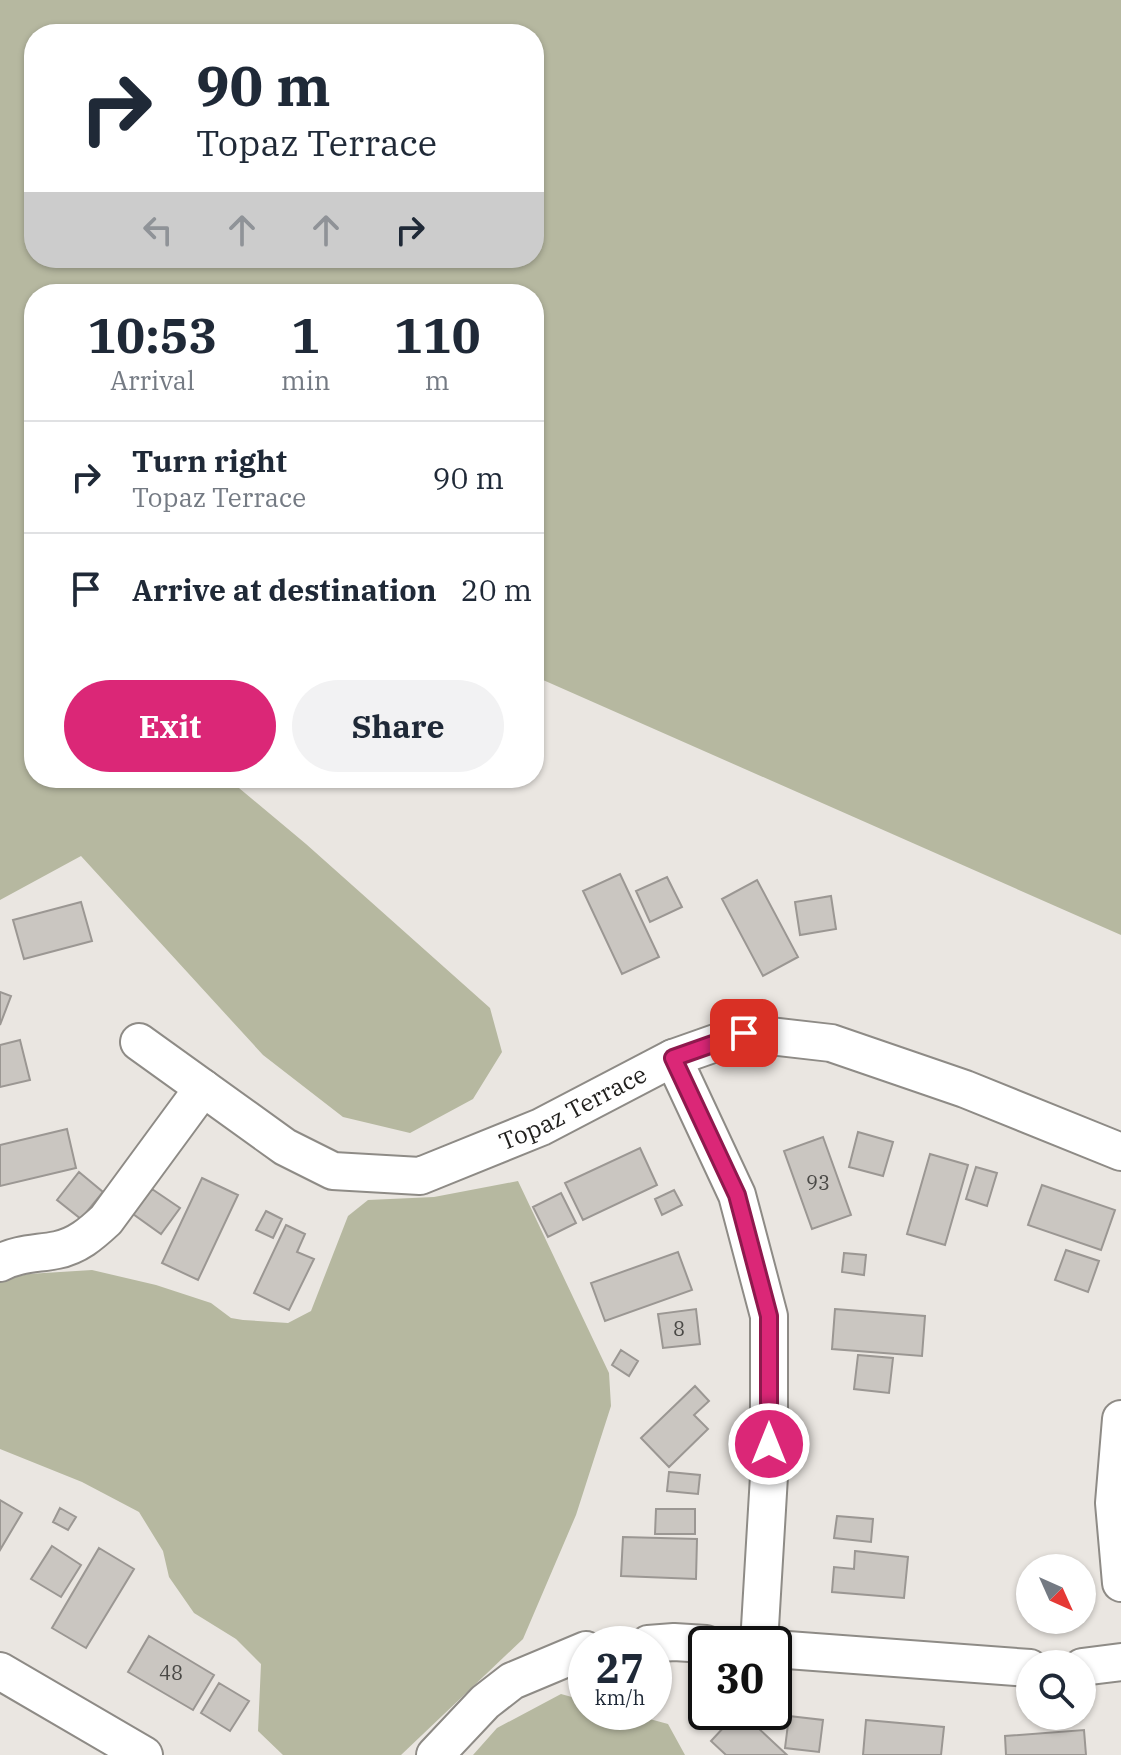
<!DOCTYPE html>
<html lang="en">
<head>
<meta charset="utf-8">
<style>
	:root { --surface:#fff; --page:#f2f2f3; --text:#1f2937; --muted:#747a83; --line:#e0e1e3; --accent:#db2777 }
	body { margin:0; font-family:"IBM Plex Serif",serif; background:var(--page); color:var(--text); height:100vh; display:flex; flex-direction:column; font-size:30px; white-space:nowrap }
	* { box-sizing:border-box; margin:0 }
	p { font-size:26px; color:var(--muted) }
	.icon { flex:none; width:44px; height:44px; fill:none; stroke:currentColor; stroke-width:2; stroke-linecap:round; stroke-linejoin:round }
	.map { position:relative; flex:1; overflow:hidden }
	.sheet { position:absolute; left:24px; top:284px; width:520px; height:504px; display:flex; flex-direction:column; background:var(--surface); border-radius:32px; box-shadow:0 2px 6px #0004 }
	.sheet>* { flex:none }
	.guide { position:absolute; left:24px; top:24px; width:520px; height:244px; border-radius:32px; box-shadow:0 2px 6px #0004; background:#fff; color:var(--text); overflow:hidden }
	.needle { width:52px; rotate:135deg }
	.buttons { position:absolute; left:1016px; top:1554px; display:grid; gap:16px }
	.buttons a { display:grid; place-items:center; width:80px; height:80px; border-radius:50%; background:var(--surface); box-shadow:0 2px 6px #0004; font-size:40px }
	.speed { position:absolute; left:568px; top:1626px; display:flex; gap:16px; font-size:40px; font-weight:700; text-align:center }
	.speed>* { display:grid; place-content:center; width:104px; height:104px; border-radius:50%; background:var(--surface); box-shadow:0 2px 6px #0004; line-height:1 }
	.speed small { font-size:20px; font-weight:400 }
	.speed .limit { border:4px solid #111; border-radius:12px; background:#fff; color:#111 }
	.pin { position:absolute; display:grid; place-items:center; width:68px; height:68px; color:#fff; margin:-34px; border-radius:16px; box-shadow:0 4px 12px #0006 }
	.me { position:absolute; width:88px; margin:-44px; rotate:0deg; stroke-linejoin:round; filter:drop-shadow(0 0 6px #0008) }
	.turn { display:flex; align-items:center; gap:28px; height:168px; padding:0 40px; font-size:36px }
	.turn .icon { width:104px; height:104px; stroke-width:2.5 }
	.turn b { display:block; font-size:56px; line-height:68px }
	.lanes { display:flex; align-items:center; height:76px; padding:0 40px; background:#0003; justify-content:center; gap:40px; direction:ltr }
	.lanes .off { opacity:.35 }
	.eta { display:flex; justify-content:space-evenly; align-items:center; height:136px; text-align:center }
	.eta b { font-size:48px; font-weight:700; line-height:56px }
	.action { display:flex; gap:16px; margin-top:auto; padding:16px 40px }
	.action a { flex:1; height:92px; border-radius:48px; background:var(--accent); color:#fff; font-size:32px; font-weight:700; line-height:92px; text-align:center }
	.action a+a { background:var(--page); color:var(--text) }
	ul { padding:0; list-style:none }
	li { display:flex; align-items:center; gap:24px; height:112px; padding:0 40px; border-top:2px solid var(--line) }
	li div { flex:1 }
	li b { display:block; font-size:30px }
	li em { font-style:normal }
	.map>svg:first-child { display:block }
	.green { fill:#b6b8a0; fill-rule:evenodd }
	.building { fill:#cac6c1; stroke:#9b9793; stroke-width:2 }
	.lines { fill:none; stroke-linecap:round; stroke-linejoin:round }
	.minor-casing { stroke:#8e8b86; stroke-width:40 }
	.minor { stroke:#fff; stroke-width:36 }
	.route-casing { stroke:#8e194d; stroke-width:20 }
	.route { stroke:#db2777; stroke-width:14 }
	.labels { text-anchor:middle; stroke-width:8; stroke-linejoin:round; paint-order:stroke }
	.number-label { font-size:20px; fill:#4a4946 }
	.street-label { font-size:24px; fill:#201f1d; stroke:#eae6e1 }
</style>
</head>
<body>
<div class="map">
<svg width="1121" height="1755" viewBox="0 0 1121 1755">
	<rect width="100%" height="100%" fill="#eae6e1"/>
	<path class="green" d="M0 0H1121V935L534 676V294H34V778H227L306 844 490 1008 502 1052 473 1099 410 1133 343 1117 263 1055 81 856 0 900ZM34 34H534V258H34Z
		M518 1181 609 1373 611 1406 576 1515 523 1639 401 1755H283L258 1731 261 1664 236 1639 194 1613 169 1577 163 1551 139 1512 82 1482 0 1449V1281L28 1274 92 1270 156 1285 211 1303 231 1318 243 1320 288 1323 311 1311 348 1216 368 1200 434 1197Z
		M561 1694 586 1701V1712H624L668 1724 685 1755H473L497 1728Z"/>
	<path class="building" d="M620 874 659 957 622 974 583 891Z
		M667 877 682 907 650 922 636 891Z
		M757 880 798 957 763 976 722 899Z
		M831 896 836 929 800 935 795 902Z
		M81 902 92 941 24 959 13 920Z
		M0 992 11 996 0 1025Z
		M20 1040 30 1080 0 1087V1045Z
		M67 1129 76 1168 0 1186V1145Z
		M858 1132 893 1142 883 1176 849 1167Z
		M823 1137 851 1215 812 1229 784 1151Z
		M640 1148 657 1185 583 1220 565 1183Z
		M930 1154 968 1165 945 1245 907 1234Z
		M976 1167 997 1173 987 1206 966 1199Z
		M79 1172 103 1192 81 1219 57 1200Z
		M202 1178 238 1195 198 1280 162 1263Z
		M1042 1185 1115 1210 1101 1250 1028 1225Z
		M152 1189 180 1208 161 1234 133 1214Z
		M674 1190 682 1205 662 1215 655 1199Z
		M561 1193 576 1223 548 1237 533 1207Z
		M266 1211 282 1219 273 1238 256 1230Z
		M286 1225 305 1234 297 1252 314 1259 289 1310 254 1293Z
		M1066 1250 1099 1261 1088 1292 1055 1280Z
		M678 1252 692 1290 605 1321 591 1283Z
		M844 1253 866 1255 864 1275 842 1272Z
		M696 1309 700 1344 663 1348 658 1314Z
		M835 1309 925 1316 922 1356 832 1349Z
		M621 1350 638 1361 629 1376 612 1365Z
		M858 1355 893 1358 889 1393 854 1389Z
		M695 1386 709 1401 694 1415 708 1429 669 1467 641 1438Z
		M669 1472 700 1475 698 1494 667 1491Z
		M0 1500 22 1513 0 1550Z
		M60 1508 76 1517 68 1530 53 1522Z
		M656 1509H695V1534H655Z
		M837 1516 873 1519 871 1542 834 1538Z
		M623 1537 697 1539 696 1579 621 1576Z
		M52 1546 81 1565 61 1597 31 1579Z
		M99 1548 134 1569 86 1648 52 1628Z
		M855 1551 908 1557 904 1598 832 1592 834 1567 854 1569Z
		M149 1636 214 1675 193 1710 128 1672Z
		M219 1683 249 1701 230 1731 201 1713Z
		M738 1712H741L787 1755H726L711 1741Z
		M789 1716 823 1720 819 1752 785 1748Z
		M866 1720 944 1727 941 1755H863Z
		M1084 1730 1086 1755H1006L1005 1736Z"/>
	<g class="lines">
		<g class="minor-casing">
			<g id="minor">
				<path id="s1" d="M139 1042 285 1147 333 1171 420 1176 541 1127 673 1058 744 1033 831 1043 965 1089 1121 1152"/>
				<path d="M673 1058 737 1195 769 1316V1476L759 1644"/>
				<path d="M0 1263C18 1253 37 1254 57 1250 77 1246 91 1234 106 1220L203 1088"/>
				<path d="M1121 1419 1114 1503 1121 1583"/>
				<path d="M648 1644 674 1642 706 1644"/>
				<path d="M774 1649 1030 1668"/>
				<path d="M1082 1667 1121 1662"/>
				<path d="M0 1671 144 1755"/>
				<path d="M435 1755 485 1702 512 1681 586 1650"/>
			</g>
		</g>
		<use href="#minor" class="minor"/>
	</g>
	<g class="lines">
		<g class="route-casing">
			<path id="route" d="M744 1033 673 1058 737 1195 769 1316V1444"/>
		</g>
		<use href="#route" class="route"/>
	</g>
	<g class="labels">
		<g class="number-label">
			<text x="818" y="1190">93</text>
			<text x="679" y="1336">8</text>
			<text x="171" y="1680">48</text>
		</g>
		<g class="street-label">
			<text dy="8" stroke="none"><textPath href="#s1" startOffset="488">Topaz Terrace</textPath></text>
		</g>
	</g>
</svg>
<div class="buttons">
<a><svg class="needle" viewBox="-14 -14 28 28"><path d="M0-13l5 13h-10z" fill="#e53935"/><path d="M0 13l5-13h-10z" fill="#747a83"/></svg></a>
<a><svg class="icon" aria-label="search" viewBox="0 0 24 24"><circle cx="10" cy="10" r="6"/><path d="M15 15l6 6"/></svg></a>
</div>
<div class="speed"><div>27<small>km/h</small></div><div class="limit">30</div></div>
<div class="pin" style="left:744px;top:1033px;background:#d93025"><svg class="icon" aria-label="arrive" viewBox="0 0 24 24"><path d="M6 21V4h12l-3 4 3 4H6"/></svg></div>
<svg class="me" style="left:769px;top:1444px" viewBox="-20 -20 40 40"><circle r="17" fill="#db2777" stroke="#fff" stroke-width="3"/><path d="M0-11L8 9 0 5-8 9z" fill="#fff"/></svg>
<div class="guide">
<div class="turn"><svg class="icon" aria-label="right" viewBox="0 0 24 24"><path d="M7 20v-9h11M14 6l5 5-5 5"/></svg><div><b>90 m</b>Topaz Terrace</div></div>
<div class="lanes"><svg class="icon off" aria-label="left" viewBox="0 0 24 24"><path d="M17 20v-9H6M10 6l-5 5 5 5"/></svg><svg class="icon off" aria-label="ahead" viewBox="0 0 24 24"><path d="M12 20V5M6 11l6-6 6 6"/></svg><svg class="icon off" aria-label="ahead" viewBox="0 0 24 24"><path d="M12 20V5M6 11l6-6 6 6"/></svg><svg class="icon" aria-label="right" viewBox="0 0 24 24"><path d="M7 20v-9h11M14 6l5 5-5 5"/></svg></div>
</div>
<section class="sheet">
<div class="eta">
<div><b>10:53</b><p>Arrival</p></div>
<div><b>1</b><p>min</p></div>
<div><b>110</b><p>m</p></div>
</div>
<ul>
<li><svg class="icon" aria-label="right" viewBox="0 0 24 24"><path d="M7 20v-9h11M14 6l5 5-5 5"/></svg><div><b>Turn right</b><p>Topaz Terrace</p></div><em>90 m</em></li>
<li><svg class="icon" aria-label="arrive" viewBox="0 0 24 24"><path d="M6 21V4h12l-3 4 3 4H6"/></svg><div><b>Arrive at destination</b></div><em>20 m</em></li>
</ul>
<div class="action"><a>Exit</a><a>Share</a></div>
</section>
</div>
</body>
</html>
